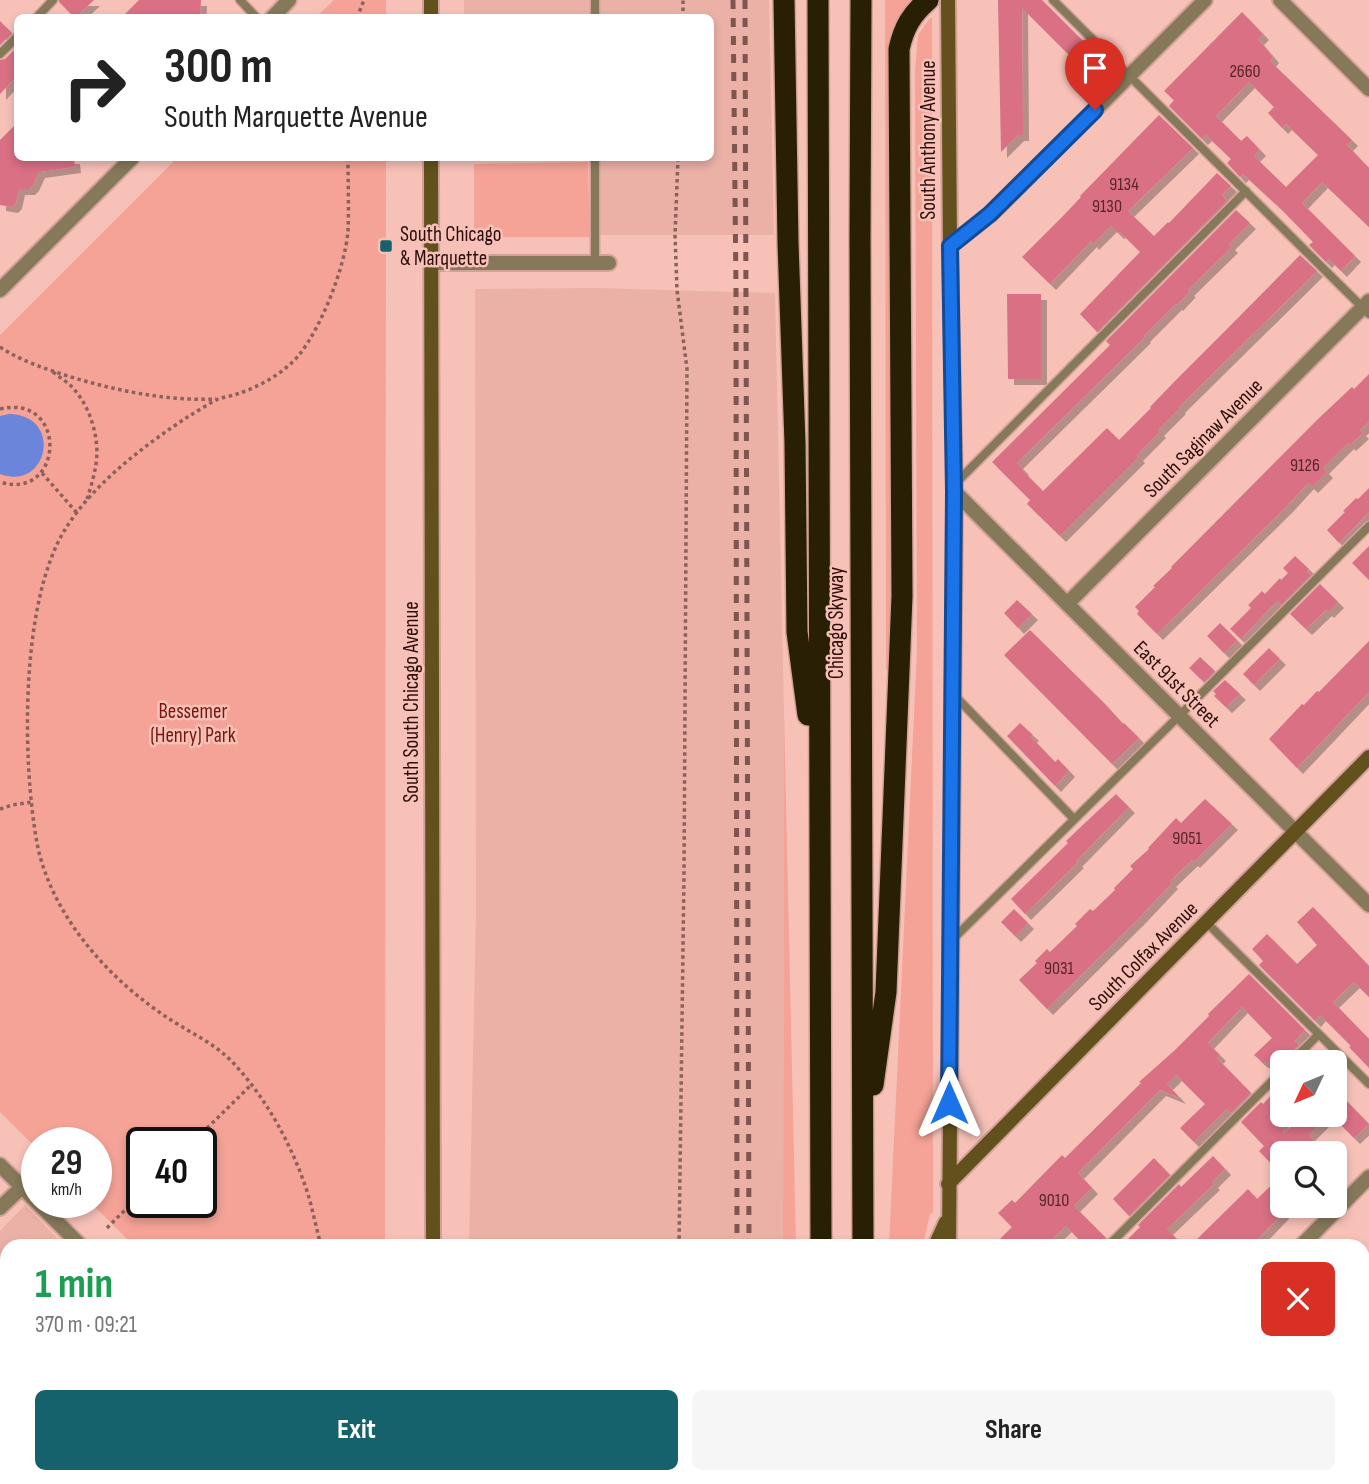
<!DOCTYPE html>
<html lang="en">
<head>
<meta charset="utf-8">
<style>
	:root { --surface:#fff; --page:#f6f6f6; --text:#222; --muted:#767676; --accent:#15616c }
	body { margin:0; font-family:"Sofia Sans Condensed",sans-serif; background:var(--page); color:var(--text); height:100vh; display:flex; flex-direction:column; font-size:26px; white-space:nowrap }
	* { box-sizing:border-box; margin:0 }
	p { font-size:23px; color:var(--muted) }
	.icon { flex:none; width:38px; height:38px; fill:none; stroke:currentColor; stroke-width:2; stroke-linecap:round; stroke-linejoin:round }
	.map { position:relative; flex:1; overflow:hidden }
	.sheet { position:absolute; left:0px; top:1239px; width:1370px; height:245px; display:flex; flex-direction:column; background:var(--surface); border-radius:21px 21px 0 0; box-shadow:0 4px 10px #0003 }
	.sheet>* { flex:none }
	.hud { position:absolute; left:14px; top:14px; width:700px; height:147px; border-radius:10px; box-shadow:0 4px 10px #0003; background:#fff; color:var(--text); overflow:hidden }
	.needle { width:46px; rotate:226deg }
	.buttons { position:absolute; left:1270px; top:1050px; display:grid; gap:14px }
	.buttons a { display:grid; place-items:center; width:77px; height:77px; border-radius:10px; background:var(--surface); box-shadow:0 4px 10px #0003; font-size:35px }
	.speed { position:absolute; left:21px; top:1127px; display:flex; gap:14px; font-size:35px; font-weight:700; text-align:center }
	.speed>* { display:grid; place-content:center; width:91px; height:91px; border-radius:50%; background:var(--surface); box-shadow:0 4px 10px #0003; line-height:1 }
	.speed small { font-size:18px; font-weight:400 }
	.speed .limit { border:4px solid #111; border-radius:10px; background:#fff; color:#111 }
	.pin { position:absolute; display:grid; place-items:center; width:60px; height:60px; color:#fff; margin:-72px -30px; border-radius:50% 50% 50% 0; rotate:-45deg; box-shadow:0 0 7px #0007 }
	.pin .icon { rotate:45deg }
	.me { position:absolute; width:77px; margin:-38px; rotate:0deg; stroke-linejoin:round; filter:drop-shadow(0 0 5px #0008) }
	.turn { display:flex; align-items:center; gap:24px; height:147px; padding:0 35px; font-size:32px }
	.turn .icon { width:91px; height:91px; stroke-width:2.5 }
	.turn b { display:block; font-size:49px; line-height:60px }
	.round { display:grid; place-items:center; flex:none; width:74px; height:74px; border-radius:10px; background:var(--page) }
	.overview { display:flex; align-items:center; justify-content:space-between; height:119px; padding:0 35px }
	h1 { font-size:42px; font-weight:700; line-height:52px; color:#1e9e55 }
	.primary-button { display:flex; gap:14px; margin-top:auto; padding:14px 35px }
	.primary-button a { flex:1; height:80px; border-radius:10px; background:var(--accent); color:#fff; font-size:28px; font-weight:700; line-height:80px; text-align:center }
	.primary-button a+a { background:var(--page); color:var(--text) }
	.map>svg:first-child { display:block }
	.built { fill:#ebb1a7 }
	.green { fill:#f5a396; fill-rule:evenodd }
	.water { fill:#6a85da }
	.building { fill:#d97084; fill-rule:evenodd; filter:url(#shadow) }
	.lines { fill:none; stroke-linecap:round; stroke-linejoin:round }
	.lane-casing { stroke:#d2a198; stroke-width:11 }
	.street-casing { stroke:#d2a198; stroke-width:18 }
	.secondary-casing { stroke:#d2a198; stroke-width:18 }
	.highway-casing { stroke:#d2a198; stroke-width:24 }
	.path { stroke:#8b615b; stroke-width:3.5; stroke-dasharray:3.5 3.5; stroke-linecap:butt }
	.lane { stroke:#86795a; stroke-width:8 }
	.street { stroke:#86795a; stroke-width:14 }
	.secondary { stroke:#62501d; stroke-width:14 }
	.highway { stroke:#281f05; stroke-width:21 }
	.rail { stroke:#7e554f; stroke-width:5; stroke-dasharray:9 9; stroke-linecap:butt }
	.route-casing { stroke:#114b97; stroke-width:18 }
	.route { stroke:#1a73e8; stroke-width:12 }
	.poi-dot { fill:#15616c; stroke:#f7c1b8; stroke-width:2.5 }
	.labels { text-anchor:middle; stroke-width:5; stroke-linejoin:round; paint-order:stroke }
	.number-label { font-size:18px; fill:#572628 }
	.street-label { font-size:21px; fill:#2c0d09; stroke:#f7c1b8 }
	.poi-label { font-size:21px; fill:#2c0d09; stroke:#f7c1b8; text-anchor:start }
	.park-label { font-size:21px; fill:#751710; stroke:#f7c1b8 }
</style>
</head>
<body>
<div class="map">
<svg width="1369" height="1484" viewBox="0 0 1369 1484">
	<defs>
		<filter id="shadow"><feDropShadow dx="6" dy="6" stdDeviation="0" flood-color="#0004"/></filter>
	</defs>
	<rect width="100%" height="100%" fill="#f7c1b8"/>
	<path class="built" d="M464 0H769L774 235H600V158H710V18L464 17Z
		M596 288 775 293 784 712 783 1246H469L476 912 475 289Z
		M25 1205 65 1246H7V1367L0 1360V1231Z
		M118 1477H174L167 1484H125Z
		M274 1477H401V1484H274Z
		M474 1477H782V1484H474Z"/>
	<path class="green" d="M334 0H386V17H316Z
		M885 0H913C899 16 895 23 890 45V669H886Z
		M930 18H932L933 1213 930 1214 924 1240H922L921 1246H889L917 651 915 70 918 35Z
		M177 158H386L385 1246H134L90 1202H96V1143H37V1149L0 1112V335ZM142 1143H201V1202H142Z
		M588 162 590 237H474V164Z
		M784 712 796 1246H783Z
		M474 1477H595V1484H474Z
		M889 1477H928V1484H890Z"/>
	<path class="water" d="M9 414C64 415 48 492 0 474V416Z"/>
	<path class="building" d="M59 0H94L75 18 59 2Z
		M139 0H201L200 18H121Z
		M998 0H1042L1096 54 1082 68 1022 8 1023 135H1018L1001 152Z
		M1242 12 1263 34 1258 39 1273 57 1270 61 1352 140 1347 145 1369 168V227L1322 182 1302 203 1355 256 1341 271 1329 259 1326 262 1309 245 1313 242 1280 208 1243 174 1240 177 1227 163 1231 159 1206 135 1202 139 1169 106 1174 100 1164 91ZM1249 82 1274 107 1268 113 1282 128 1286 124 1318 155 1286 187 1254 156 1260 150 1247 136 1241 141 1216 116Z
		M0 21 12 33 0 45Z
		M18 46V75L0 94V60L5 59Z
		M1159 115 1193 148 1128 211 1154 236 1168 222 1169 223 1217 173 1231 186 1222 195 1227 201 1097 332 1080 314 1140 252 1120 232 1118 233 1111 226 1093 244 1091 241 1050 284 1022 257 1064 215 1081 197 1080 196Z
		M18 122V158H74L75 167 39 172 33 185 29 189H19L16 203 12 207 0 205V140Z
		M1236 210 1250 223 1229 244 1232 247 1188 290 1190 291 1177 305 1176 304 1144 336 1145 337 1017 463 1023 469 1022 470 1043 491 1107 428 1119 440 1151 408 1150 407 1175 381 1230 326 1300 255 1317 271 1179 407 1180 408 1158 430 1160 432 1137 455 1139 457 1060 536 1027 504 1030 500 992 462 1110 345 1106 341Z
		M1007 294H1041V379H1008Z
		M1369 374V422L1360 430 1363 433 1350 445 1348 443 1323 468 1327 472 1312 487 1308 483 1287 506 1157 634 1137 614 1139 611 1135 607 1155 587 1153 586 1172 568 1171 567 1317 420 1352 387 1354 389Z
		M1369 488V512L1339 543 1327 530 1345 512 1343 511 1356 498 1358 499Z
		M1369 546V580L1352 563Z
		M1295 556 1309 569 1307 571 1311 575 1281 605 1277 601 1241 639 1230 629 1251 608 1248 605 1262 591 1265 594 1280 578 1281 580 1288 573 1283 568Z
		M1320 584 1338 602 1328 612 1326 610 1306 629 1290 614Z
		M1017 600 1032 614 1018 628 1004 613Z
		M1220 623 1237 640 1224 653 1207 636Z
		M1030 630 1103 702 1123 724 1124 723 1139 738 1112 764 1004 655Z
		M1369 641V692L1297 768 1269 739 1302 704 1304 705 1317 691 1319 692Z
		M1269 648 1280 659 1254 685 1243 674Z
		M1200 657 1215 671 1204 682 1189 668Z
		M1225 680 1240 694 1226 707 1214 696 1216 694 1213 691Z
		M1020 723 1033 735 1031 737 1055 762 1058 759 1069 771 1055 786 1007 736Z
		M1116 794 1129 807 1076 861 1078 862 1025 914 1011 899 1068 843 1066 841 1087 821Z
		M1205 799 1232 824 1194 862 1192 860 1170 881 1172 883 1138 919 1047 1009 1019 980 1037 963 1035 961 1047 949 1050 952 1077 926 1075 924 1090 909 1093 911 1115 890 1114 888 1133 869 1130 866 1149 849 1148 848 1176 818 1181 823Z
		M1313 907 1369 966V997L1354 982 1333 1002 1369 1039V1068L1349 1047 1351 1046 1320 1015 1315 1021 1259 965 1263 961 1252 949 1267 934 1297 964 1317 945 1297 922Z
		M1014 909 1028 923 1015 936 1001 922Z
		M1249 974 1305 1030 1295 1041 1299 1045 1286 1057 1285 1062H1262L1254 1055 1272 1038 1242 1007 1208 1043 1220 1055 1217 1058 1251 1093 1231 1113 1227 1109 1194 1142 1180 1128 1205 1104 1176 1075 1167 1084 1180 1098 1160 1090 1078 1173 1092 1188 1074 1206 1106 1238 1102 1246H1085L1066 1226 1045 1246H993L1012 1227 998 1213 1012 1200 1015 1203 1062 1155 1065 1158 1141 1083 1139 1082 1175 1050 1209 1016 1208 1014Z
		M1283 1083V1134L1304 1115H1329L1309 1135 1325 1153H1283V1213L1251 1246H1190L1248 1189 1257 1199 1282 1175 1259 1151 1264 1146 1241 1122 1261 1102 1263 1104Z
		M1335 1089 1369 1124 1354 1138 1335 1119Z
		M1213 1156 1225 1169 1212 1182 1214 1184 1167 1229 1184 1246H1121L1140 1227 1138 1225 1179 1184 1181 1187Z
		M1154 1158 1170 1175 1129 1216 1113 1199Z"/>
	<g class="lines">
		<g class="lane-casing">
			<path id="lane" d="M240 0 257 18
				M595 0V18
				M1053 0 1369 314
				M36 18 53 0
				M0 54 18 36
				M595 158V263
				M956 483 1246 191
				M955 696 1074 819
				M1206 922 1369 1084
				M951 941 1179 716 1369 526
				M1291 1062 1319 1034
				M1108 1246 1283 1070
				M0 1360 7 1367
				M1363 1386 1369 1380
				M0 1438 7 1431
				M118 1477 125 1484
				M273 1484 274 1477
				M341 1484 342 1477
				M1107 1484 1108 1477
				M1266 1484 1273 1477"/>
		</g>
		<g class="street-casing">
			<path id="street" d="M1280 0 1369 89
				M272 18 289 0
				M950 246 991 214 1205 0
				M431 263H609
				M0 290 132 158
				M955 492 1369 905
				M1067 604 1369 301
				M0 1165 37 1202
				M37 1202 81 1246
				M0 1208 22 1187
				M1301 1246 1369 1177
				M1126 1477 1133 1484
				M186 1484 193 1477"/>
		</g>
		<g class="secondary-casing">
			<path id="secondary" d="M948 0 950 246 955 492 949 1246
				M431 18V0
				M431 158 433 1246
				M948 1184 1369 757
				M935 1246 946 1222
				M434 1477V1484
				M948 1484 949 1477"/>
		</g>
		<g class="highway-casing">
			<path id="highway" d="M784 0 788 243 795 443 797 632 808 715
				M818 0 821 1246
				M861 0 860 236 863 1246
				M873 1085 886 992 902 596 899 49C904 27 911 15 928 0
				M822 1477V1484
				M865 1477V1484"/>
		</g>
		<path class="path" d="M357 18 364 0
			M683 18V0
			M678 158 675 235 677 290 687 369 684 874 679 1246
			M0 347C21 361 46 369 71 377 118 391 166 401 216 399
			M53 372C59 377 66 381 71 386 90 405 100 438 96 464 94 477 90 490 86 502
			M0 409C69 393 64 502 0 482
			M42 473 77 513
			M0 809 12 805 32 802
			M192 1143 251 1085
			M107 1228 142 1193
			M321 1246C316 1227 312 1206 306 1188 291 1144 267 1100 236 1066 218 1045 194 1035 171 1020 110 981 51 916 37 843 22 761 20 600 66 528 94 483 145 445 189 416 198 411 208 404 218 399 224 397 231 396 237 394 259 387 284 373 299 355 322 326 345 267 348 231 349 207 348 182 348 158
			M677 1484V1477"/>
		<use href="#lane" class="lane"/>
		<use href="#street" class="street"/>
		<use href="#secondary" class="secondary"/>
		<use href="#highway" class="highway"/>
		<path class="rail" d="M733 0 736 291 737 1246
			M745 0 749 1246
			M738 1477V1484
			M750 1477V1484"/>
	</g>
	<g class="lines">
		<g class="route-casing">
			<path id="route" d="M949 1103 954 492 950 246 990 214 1095 110"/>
		</g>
		<use href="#route" class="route"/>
	</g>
	<rect class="poi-dot" x="379" y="239" width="14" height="14" rx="3.5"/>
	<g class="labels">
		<g class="number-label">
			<text x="1245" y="77">2660</text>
			<text x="1124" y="190">9134</text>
			<text x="1107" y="212">9130</text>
			<text x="1305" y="471">9126</text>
			<text x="1187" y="844">9051</text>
			<text x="1059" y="974">9031</text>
			<text x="1054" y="1206">9010</text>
		</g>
		<g class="street-label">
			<text transform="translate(928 140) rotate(-90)" y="7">South Anthony Avenue</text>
			<text transform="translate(1203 438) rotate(-45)" y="7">South Saginaw Avenue</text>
			<text transform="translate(836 623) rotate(-90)" y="7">Chicago Skyway</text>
			<text transform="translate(1177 684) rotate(45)" y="7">East 91st Street</text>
			<text transform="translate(411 702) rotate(-90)" y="7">South South Chicago Avenue</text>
			<text transform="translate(1143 956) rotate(-45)" y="7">South Colfax Avenue</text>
		</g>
		<g class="poi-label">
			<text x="400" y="241">South Chicago<tspan x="400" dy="24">&amp; Marquette</tspan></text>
		</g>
		<g class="park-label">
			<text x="193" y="718">Bessemer<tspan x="193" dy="24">(Henry) Park</tspan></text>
		</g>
	</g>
</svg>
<div class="buttons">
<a><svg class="needle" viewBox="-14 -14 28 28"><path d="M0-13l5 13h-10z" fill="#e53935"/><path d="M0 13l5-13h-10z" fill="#767676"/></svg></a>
<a><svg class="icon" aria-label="search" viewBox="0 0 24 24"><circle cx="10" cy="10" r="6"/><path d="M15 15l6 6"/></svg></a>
</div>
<div class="speed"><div>29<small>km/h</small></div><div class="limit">40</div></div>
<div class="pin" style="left:1095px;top:110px;background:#d93025"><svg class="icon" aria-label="arrive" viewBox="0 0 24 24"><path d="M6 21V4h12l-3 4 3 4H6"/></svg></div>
<svg class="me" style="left:949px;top:1103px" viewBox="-20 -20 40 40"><path d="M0-17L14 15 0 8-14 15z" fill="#1a73e8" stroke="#fff" stroke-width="4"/></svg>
<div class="hud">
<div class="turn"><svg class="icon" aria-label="right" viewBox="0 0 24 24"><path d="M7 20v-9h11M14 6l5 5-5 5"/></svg><div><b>300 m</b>South Marquette Avenue</div></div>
</div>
<section class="sheet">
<div class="overview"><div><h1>1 min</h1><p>370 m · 09:21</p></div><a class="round" style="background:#d93025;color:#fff"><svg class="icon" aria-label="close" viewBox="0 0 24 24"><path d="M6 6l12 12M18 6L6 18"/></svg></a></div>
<div class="primary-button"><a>Exit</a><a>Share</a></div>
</section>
</div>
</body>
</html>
